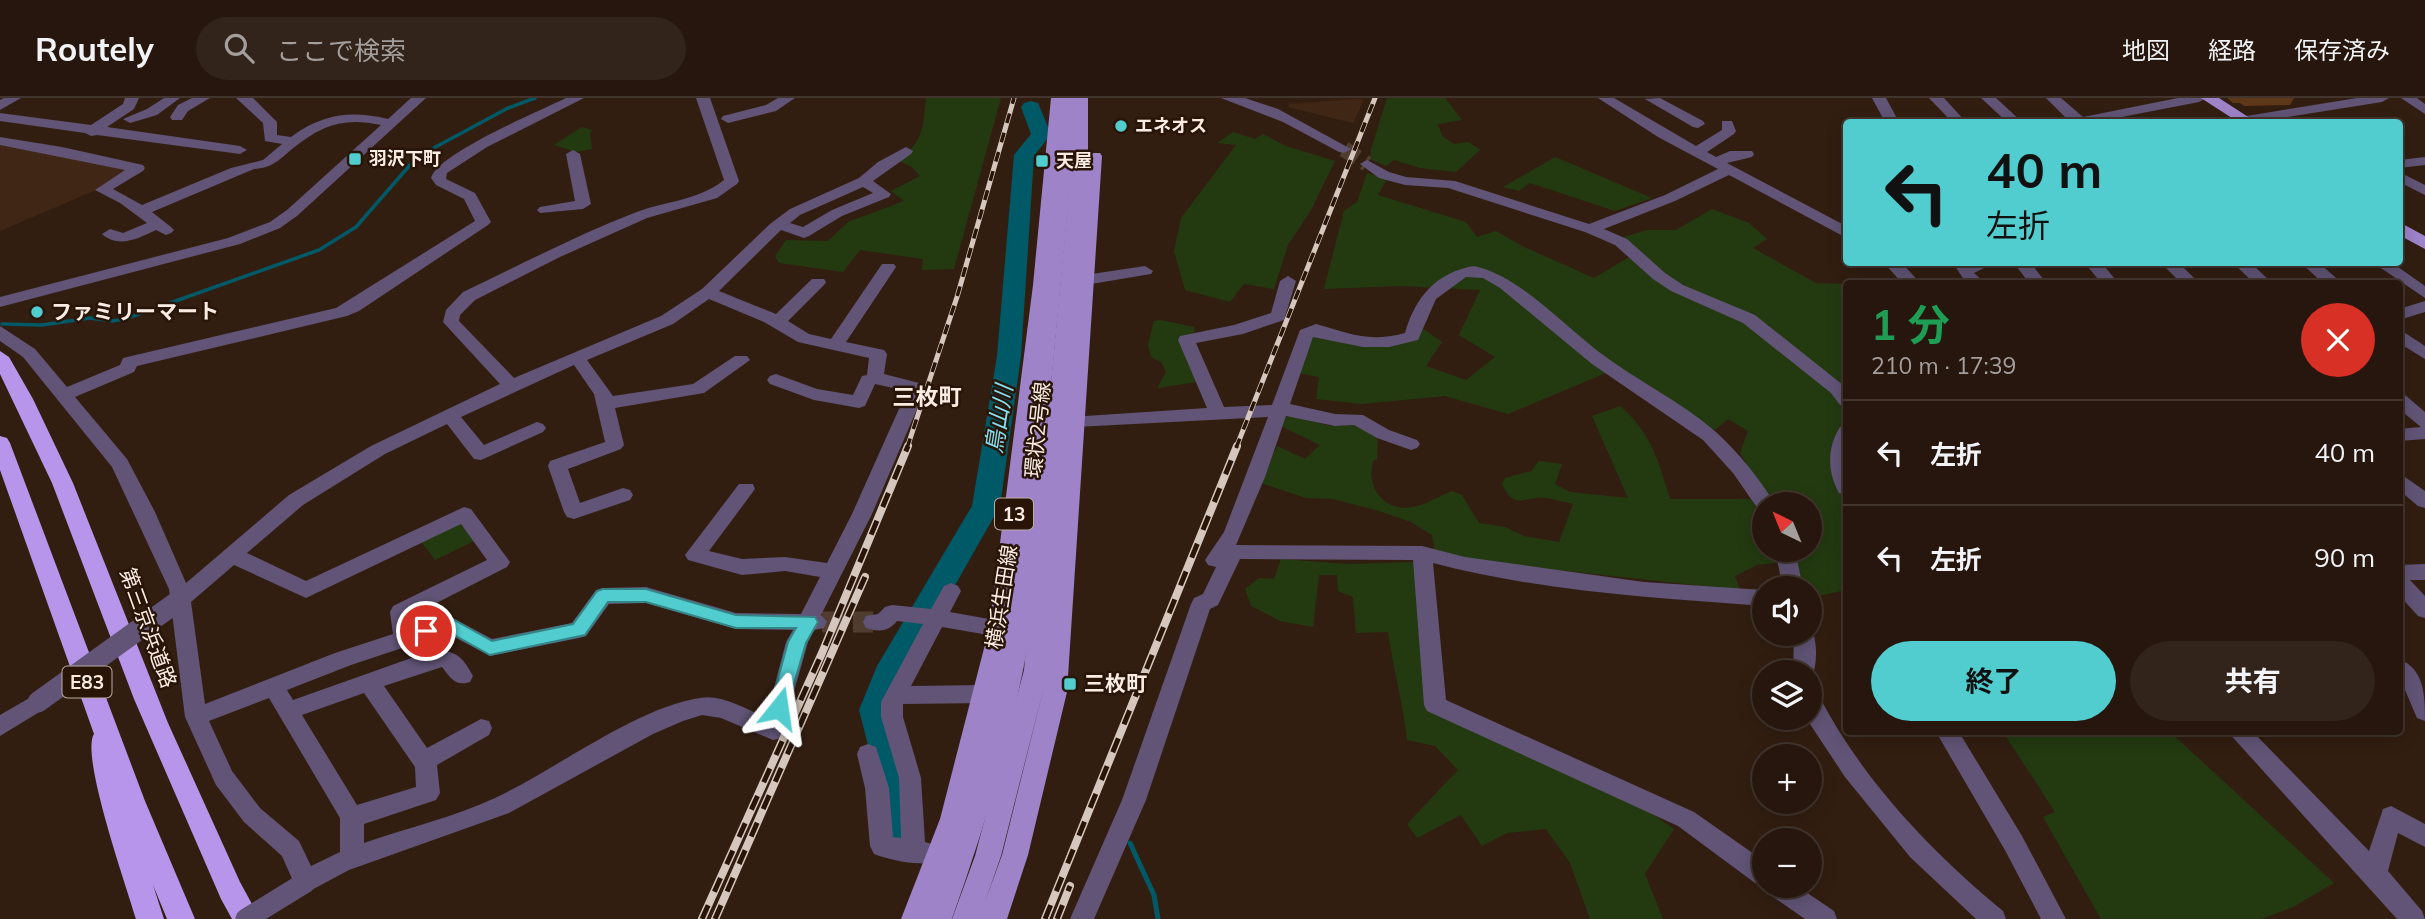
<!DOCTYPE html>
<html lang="ja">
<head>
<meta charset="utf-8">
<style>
	:root { --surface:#26160d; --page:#32231b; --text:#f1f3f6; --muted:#a49f9d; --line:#42352e; --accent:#52cdcf }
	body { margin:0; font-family:Mulish,"Noto Sans JP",sans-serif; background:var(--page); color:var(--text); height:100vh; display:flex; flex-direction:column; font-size:26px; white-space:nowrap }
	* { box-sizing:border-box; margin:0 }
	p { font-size:23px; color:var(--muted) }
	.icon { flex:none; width:38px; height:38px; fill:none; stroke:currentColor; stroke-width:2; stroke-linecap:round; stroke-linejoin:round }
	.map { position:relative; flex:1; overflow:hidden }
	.panel { position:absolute; left:1843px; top:182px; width:560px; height:455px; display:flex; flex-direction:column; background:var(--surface); border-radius:7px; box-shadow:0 4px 18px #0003,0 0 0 2px var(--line) }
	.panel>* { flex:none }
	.guide { position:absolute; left:1843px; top:21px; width:560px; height:147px; border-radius:7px; box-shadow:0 4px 18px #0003,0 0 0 2px var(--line); background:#52cdcf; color:#111; overflow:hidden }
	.needle { width:46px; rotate:317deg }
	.fabs { position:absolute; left:1752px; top:394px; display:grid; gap:14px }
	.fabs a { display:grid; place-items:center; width:70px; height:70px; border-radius:50%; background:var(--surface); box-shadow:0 4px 18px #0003,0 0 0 2px var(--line); font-size:35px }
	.pin { position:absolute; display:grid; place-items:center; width:60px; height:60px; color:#fff; margin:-30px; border:4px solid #fff; border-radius:50%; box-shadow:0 2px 7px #0007 }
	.me { position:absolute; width:77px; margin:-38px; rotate:15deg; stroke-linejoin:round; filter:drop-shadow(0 0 5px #0008) }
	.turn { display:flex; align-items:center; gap:24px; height:147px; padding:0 28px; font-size:32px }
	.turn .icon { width:91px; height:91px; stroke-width:2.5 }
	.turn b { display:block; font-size:49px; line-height:60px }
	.round { display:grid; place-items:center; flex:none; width:74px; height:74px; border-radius:37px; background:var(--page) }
	.head { display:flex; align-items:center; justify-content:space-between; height:119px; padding:0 28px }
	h1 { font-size:42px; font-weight:700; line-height:52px; color:#1e9e55 }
	.primary-button { display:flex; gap:14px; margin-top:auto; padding:14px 28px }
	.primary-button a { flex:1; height:80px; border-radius:42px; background:var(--accent); color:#111; font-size:28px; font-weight:700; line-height:80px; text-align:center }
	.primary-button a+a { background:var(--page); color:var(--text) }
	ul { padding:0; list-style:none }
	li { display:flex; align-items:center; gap:21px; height:105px; padding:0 28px; border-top:2px solid var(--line) }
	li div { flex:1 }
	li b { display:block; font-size:26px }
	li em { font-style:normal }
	header { display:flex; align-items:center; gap:42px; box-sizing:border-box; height:98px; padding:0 35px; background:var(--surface); border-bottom:2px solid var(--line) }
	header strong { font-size:33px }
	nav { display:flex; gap:38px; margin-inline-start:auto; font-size:24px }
	.search { width:490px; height:63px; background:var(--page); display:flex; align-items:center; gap:18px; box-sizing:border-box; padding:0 24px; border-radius:38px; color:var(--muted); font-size:26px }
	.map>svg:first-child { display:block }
	.built { fill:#402614 }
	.green { fill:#233a10 }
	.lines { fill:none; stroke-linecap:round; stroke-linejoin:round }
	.stream-far1 { stroke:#005966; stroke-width:3.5 }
	.stream { stroke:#005966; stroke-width:5 }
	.river { fill:#005966; fill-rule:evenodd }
	.minor-tunnel-far1 { stroke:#503d30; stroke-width:16; stroke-dasharray:16 8; stroke-linecap:butt }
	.minor-tunnel { stroke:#503d30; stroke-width:21; stroke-dasharray:21 10; stroke-linecap:butt }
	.minor { fill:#615476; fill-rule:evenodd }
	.major { fill:#9e83c9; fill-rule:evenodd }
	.highway { fill:#b695ea; fill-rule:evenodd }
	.rail-far1-casing { stroke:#d6c7be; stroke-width:5 }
	.rail-casing { stroke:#d6c7be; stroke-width:8 }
	.rail-far1 { stroke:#281508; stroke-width:3.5; stroke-dasharray:10; stroke-linecap:butt }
	.rail { stroke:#281508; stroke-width:5; stroke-dasharray:15; stroke-linecap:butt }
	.minor-bridge { stroke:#615476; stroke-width:21 }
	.major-bridge-far1 { stroke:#9e83c9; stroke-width:18 }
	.major-bridge { stroke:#9e83c9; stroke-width:24 }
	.wall { fill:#5e3717 }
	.route { fill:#52cdcf; stroke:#358587; stroke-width:2 }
	.poi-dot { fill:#52cdcf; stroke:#281508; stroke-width:2.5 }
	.labels { text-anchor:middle; stroke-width:5; stroke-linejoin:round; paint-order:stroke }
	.far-poi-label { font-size:18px; font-weight:bold; fill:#faece3; stroke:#281508; text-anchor:start }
	.shield { fill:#281508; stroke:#bbaca1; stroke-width:2 }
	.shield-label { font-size:19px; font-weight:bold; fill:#faece3 }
	.poi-label { font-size:21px; font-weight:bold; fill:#faece3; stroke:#281508; text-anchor:start }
	.street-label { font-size:21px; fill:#faece3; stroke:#281508 }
	.neighbourhood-label { font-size:23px; font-weight:bold; fill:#faece3; stroke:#281508 }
	.water-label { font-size:23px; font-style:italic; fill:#84e2f5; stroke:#281508 }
</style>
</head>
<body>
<header>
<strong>Routely</strong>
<div class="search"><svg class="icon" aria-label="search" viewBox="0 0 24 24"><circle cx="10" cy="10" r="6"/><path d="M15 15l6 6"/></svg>ここで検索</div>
<nav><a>地図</a><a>経路</a><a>保存済み</a></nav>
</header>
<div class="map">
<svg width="2425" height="821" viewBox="0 0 2425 821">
	<rect width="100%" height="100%" fill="#321e11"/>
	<path class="built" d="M1356 1 1364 2 1353 25 1288 9 1289 6Z
		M0 45 131 71 96 92 0 133Z"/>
	<path class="green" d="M926 0H1001L954 171 922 172 923 161 860 152 843 174 779 165 775 158 786 142 828 143 848 124 904 103 891 93 920 78 912 69 897 62C924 45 923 29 926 0Z
		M1387 0H1445L1462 22 1438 26 1442 38 1454 46 1469 44 1480 52 1456 74 1420 70 1394 62 1386 68 1370 61 1371 51Z
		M582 29 592 32 590 35 592 51 576 54 554 47Z
		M1233 34 1255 41 1263 36 1286 48 1335 63 1310 114 1288 147 1274 191 1244 186 1230 204 1185 192 1174 153 1181 120 1236 47 1217 45Z
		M1555 59 1652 100 1615 113 1530 85 1519 93 1503 89Z
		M1367 75 1387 81 1378 97 1466 124 1477 139 1496 133 1522 148 1594 180 1631 158 1624 139 1647 132H1676L1712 111 1749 125 1767 141 1753 150 1816 185 1846 186V492L1810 500V490H1801L1793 452H1810V406H1771L1740 355 1748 333 1728 321 1715 332 1618 270 1508 316 1445 298 1362 306 1316 301 1319 279 1299 275 1311 237 1401 246 1422 230 1442 244 1426 268 1466 282 1495 259 1459 237 1480 192 1399 188 1324 191 1344 113 1357 104Z
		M1161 222 1194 229 1195 234 1180 241 1197 284 1157 290 1166 274 1161 264 1151 259 1148 247 1154 223Z
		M1620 308C1652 335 1658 363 1670 401H1751L1764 425V452H1773L1776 465 1757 467 1735 478 1740 492 1467 462 1435 454 1432 437 1411 424 1379 413 1333 401 1306 400 1261 385 1277 348 1305 361 1320 347 1281 328 1284 319 1294 318 1330 328 1358 327 1378 338 1377 361 1373 363C1365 395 1390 418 1421 407 1432 403 1442 397 1452 393L1462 397 1479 425 1505 429 1524 438 1559 444 1573 406C1564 404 1554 401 1545 400 1525 398 1514 413 1502 386L1505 380 1531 373 1539 363 1562 366 1555 386 1570 394 1628 400 1592 318Z
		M459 423 474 443 435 462 420 442Z
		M1281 461 1347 466 1418 464 1431 610 1640 707 1674 731 1645 776 1663 821H1590L1570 765 1546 731 1507 735 1482 748 1461 717 1417 740 1407 726 1458 672 1435 648 1407 642C1403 605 1393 570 1388 534L1356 535 1353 499 1338 493 1337 477H1319L1313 529 1280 523 1251 508 1245 491 1259 480 1274 481Z
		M2003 634H2170L2334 785 2293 809 2261 821H2101L2043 719 2055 714Z"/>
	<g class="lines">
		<path class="stream-far1" d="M2 226 42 227 90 220 112 223 125 221 319 152 356 129 417 59 508 10 535 0"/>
		<path class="stream" d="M1130 745 1154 797 1158 821"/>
		<path class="river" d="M1031 3 1038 5 1051 36 1034 58 1021 258 1000 408 903 579 891 612 910 678 915 739 910 750 898 754 886 750 881 739 876 678 859 612 877 568 972 408 997 258 1014 57 1031 36 1021 9 1024 5Z"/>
		<path class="minor-tunnel-far1" d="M1344 51 1367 66"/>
		<path class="minor-tunnel" d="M822 524H873"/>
		<path class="minor" d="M4 0H21L0 12V2Z
			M125 0H139L134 11 107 29 240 48 247 52 240 56 97 37 91 38 85 35 0 23V15L91 27 123 6Z
			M164 0H180L157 17 130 25 123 21 147 11Z
			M192 0H210L188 13 182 22H172L170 19 178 7Z
			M236 0H253L277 24V37L291 39C322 16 351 12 388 21L411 0H426L297 118 280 130 240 146 0 209V199L228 140 270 124 287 112 381 27C343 19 322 27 292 51 279 62 272 70 254 71L152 114 171 129 174 132 171 135 166 137 156 132C139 140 119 151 102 136L110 131 123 135 147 125 120 105 95 92 125 72 0 47V39L62 49 143 67 145 70 143 73 113 91 142 107 231 70 263 62 282 46 265 43 263 25Z
			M566 0H584L487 49 447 75 446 81 475 95 491 124 488 127 359 213 347 218 137 268 134 274 75 299 127 361 155 414 186 485 289 397 371 348 500 286 443 224 446 212 463 194C520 167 575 138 634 115 664 103 698 103 724 82L696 0H710L739 83 737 86 717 100 647 120 560 159 475 202 460 217 459 223 514 280 661 218 702 191 770 126 790 111 859 80 878 64 906 49 913 53 911 56 873 83 891 96 889 99 842 118 809 138 804 140 781 132 719 193 776 216 812 181H824L826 184 824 187 788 223 809 236 831 241 882 166H894L896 169 846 244 884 252 887 256 884 276 923 286 926 290 872 416 821 517 827 524 824 530 814 532 808 544 781 640 773 642 721 620 702 617 683 623 653 636 509 715 349 772 306 795 297 792 282 758 244 724 216 687 185 619 169 491 112 369 23 259 0 243V228L35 251 67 289 120 267 123 260 336 210 475 123 464 101 436 87 431 80C438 55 540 13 566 0ZM863 89 873 95 832 112 803 129 790 125 800 117ZM709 201 764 224 798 244 869 260 867 277 862 278 853 297 817 291 776 276 770 278 767 282 770 286 814 302 859 310 865 308 875 286 907 293 852 416 827 465 785 459 742 461 709 453 755 391 753 386H739L685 457 688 462 742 477 785 473 820 479 801 516 736 515 646 489 603 490 596 492 572 525 492 541 449 518 413 530 411 518 507 469 510 464 471 411 464 409 306 483 247 455 303 407 385 356 447 326 474 361 481 362 543 334 546 330 543 326 537 324 484 347 461 319 574 267 594 296 605 344 550 363 548 368 564 414 567 419 574 421 630 402 633 397 630 392 623 390 580 405 568 371 621 351 624 347 615 310 704 295 750 262 747 258H735L693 286 613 298 587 262 673 226ZM461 426 487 462 393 508 390 514 393 536 335 555 205 606 191 504 234 467 306 500ZM646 505 736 531 793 532 786 544 766 620C746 611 722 596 700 600 637 609 555 672 495 700 454 719 407 730 364 745V726L436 702 440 695 437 667 489 637 492 630 489 623 481 621 427 650 384 588 442 569C450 579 455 589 470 584L473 578C462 557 454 551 431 553L293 602 287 592 351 567 447 535 490 558 579 540 586 538 609 506ZM364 595 415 669 416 689 357 707 302 617ZM269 600 340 720V754L311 768 299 743 260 710 232 673 209 623Z
			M778 0H795L776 13 728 25 721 21 723 18 766 7Z
			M1221 0H1245L1278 11 1351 51 1344 55 1339 54 1283 24Z
			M1598 0H1614L1696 48 1722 32V23H1732L1736 33 1734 36 1707 54 1716 59 1730 53H1752L1754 56 1752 59 1727 65 1846 128V139L1841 137 1729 77 1675 103 1604 131 1627 141 1665 175 1683 187 1755 217 1843 287 1846 291V309L1840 307 1831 295 1743 225 1671 193 1653 181 1615 147 1585 134 1448 90 1405 87 1379 80 1360 66 1367 62 1389 74 1406 79 1455 83 1589 126 1665 97 1718 71 1658 39Z
			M1660 0 1703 23 1705 26 1698 30 1693 29 1645 1Z
			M1872 0H1886L1899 24H1885Z
			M1929 0H1944L1966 24H1952Z
			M1981 0H1996L2022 24H2007Z
			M2046 0H2061L2083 19 2178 0H2206L2199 4 2096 24H2070Z
			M2357 0H2389L2382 4 2257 24H2227L2234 20Z
			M2401 0H2417L2425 6V16Z
			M573 52 580 56 591 106 583 111 540 115 537 112 540 109 575 103 566 56Z
			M2425 59V67L2399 70V62Z
			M2399 74 2425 87V97L2399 84Z
			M1883 164H1901L1921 186H1903Z
			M1952 164H1996L1974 175 1986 186H1967Z
			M2013 164H2030L2047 186H2030Z
			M2084 164H2101L2119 186H2102Z
			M2160 164H2178L2200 186H2182Z
			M2232 164H2250L2273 186H2255Z
			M2300 164H2318L2343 186H2324Z
			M2372 164H2391L2425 188V200Z
			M1145 168 1153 173 1151 176 1085 187 1077 182 1085 177Z
			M1474 168C1523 179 1565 230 1606 259 1640 284 1686 307 1717 335 1739 355 1759 380 1775 406H1764V413L1758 411 1733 375 1703 342 1592 266 1500 190 1483 180 1466 179 1436 201 1418 242 1389 249H1363L1313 239 1290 306 1335 316 1363 317 1389 332 1417 342 1420 346 1417 350 1411 352 1377 340 1354 327 1335 328 1286 318 1265 379 1236 447 1422 448 1465 459 1644 484 1764 492V508C1655 500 1539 493 1433 465L1446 602 1694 714 1764 763 1765 788 1755 785 1678 728 1427 613 1424 607 1413 462 1240 461 1218 507 1210 511 1146 702 1094 821H1070L1122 702 1191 506 1194 500 1203 496 1216 469 1208 467 1205 462 1224 434 1268 319 1076 329 1070 327 1067 323 1070 319 1207 310 1178 242 1180 238 1234 227 1271 215 1280 183 1288 178 1296 183 1284 222 1243 236 1196 245 1224 309 1272 307 1300 232 1316 226C1350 235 1367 245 1405 235 1415 199 1437 174 1474 168Z
			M2425 203V214L2399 222V211Z
			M2399 231 2425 248V261L2399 245Z
			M2399 295 2405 297 2425 314V341L2399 343V331L2421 329 2399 311Z
			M1846 327V397L1839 395C1827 373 1827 350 1840 329Z
			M2399 375 2425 393V410L2418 408 2399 392Z
			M1775 452H1795L1803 490H1783Z
			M2425 466V482H2410L2425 498V520L2418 518 2399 497V467Z
			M951 485 958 488 961 493 950 514 1000 523 1007 525 1010 531 1007 537 1000 539 942 529 911 588 984 587 992 590 995 596 992 602 984 605 903 606V619L921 680 925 744 935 747 939 755 935 763C919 769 890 762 874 756L870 748 865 690 857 656 860 649 868 646 876 649 889 690 893 739 901 740 899 680 881 619V604L923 526 897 523C888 534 879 534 866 530L863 524 866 518 878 516 885 509 892 507 931 511 944 488Z
			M1810 530C1818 539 1818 571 1810 581V574H1793L1794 536H1810Z
			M2399 561C2425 571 2425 599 2425 623L2417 620 2405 592 2399 585Z
			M1810 593 1818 596C1861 680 1930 753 2003 813L2006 821H1976L1910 759 1845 679 1806 620H1810Z
			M38 595 46 598 49 604 46 610 0 638V617Z
			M1936 634H1959L2022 738 2066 821H2041L2006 754Z
			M2228 634H2253L2369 753 2383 711 2391 708 2425 726V749L2398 735 2388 773 2422 813 2425 821H2397Z
			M1766 788H1797L1834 813 1837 821H1805L1769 796Z"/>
		<path class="major" d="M1051 0H1065L1051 187 1011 531 966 721 929 821H901L940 721 989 531 1033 187Z
			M1074 0H1088V55H1100L1102 58 1067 594 1028 757 1007 821H952L975 758 1024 572 1074 39ZM1044 589 1002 757 985 804 1001 758Z
			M2201 0H2219L2256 24H2238Z
			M2399 124 2425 138V151L2399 137Z"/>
		<path class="highway" d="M0 253 9 259 33 301 73 385 168 625 240 784 260 821H232L221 801 134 601 52 385 0 276Z
			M0 338 7 340 10 345 145 703 195 821H167L153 787 164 821H136C127 790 80 657 94 636L0 372Z"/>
		<g class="rail-far1-casing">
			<path id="rail-far1" d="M907 350 957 199 1014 0
				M1236 350 1375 0"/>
		</g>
		<g class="rail-casing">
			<path id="rail" d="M702 821 822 555 908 348
				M715 821 865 479
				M1045 821 1237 348
				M1057 821 1070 788"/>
		</g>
		<use href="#rail-far1" class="rail-far1"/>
		<use href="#rail" class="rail"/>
		<path class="minor-bridge" d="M38 604 181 501
			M246 821 306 784"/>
		<path class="major-bridge-far1" d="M1036 350 1068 15 1065 0"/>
		<path class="major-bridge" d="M939 821C973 728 1001 632 1018 534 1028 473 1030 409 1036 348"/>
	</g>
	<path class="wall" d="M2227 0H2294L2290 7 2244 8 2240 5H2233Z"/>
	<path class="route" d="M603 491H646L736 517 815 519 818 524 806 545 785 616 779 618 772 616 770 610 788 544 796 530H736L646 504H608L585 537 490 557 447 533 426 540 420 538 418 533 420 528 449 519 492 543 573 526 597 493Z"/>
	<g class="poi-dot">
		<circle cx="1121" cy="28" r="7"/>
		<rect x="348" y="54" width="14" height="14" rx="3.5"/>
		<rect x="1035" y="56" width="14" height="14" rx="3.5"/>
		<circle cx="37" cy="214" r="7"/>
		<rect x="1063" y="579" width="14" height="14" rx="3.5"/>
	</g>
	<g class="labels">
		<g class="far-poi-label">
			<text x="1135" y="34">エネオス</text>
			<text x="369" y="67">羽沢下町</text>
			<text x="1056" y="69">天屋</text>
		</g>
		<g class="shield">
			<rect x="995" y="400.5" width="38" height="31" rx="5"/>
			<rect x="62.5" y="568.5" width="49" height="31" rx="5"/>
		</g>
		<g class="shield-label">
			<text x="1014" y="423">13</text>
			<text x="87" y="591">E83</text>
		</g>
		<g class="poi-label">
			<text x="51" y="221">ファミリーマート</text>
			<text x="1084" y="593">三枚町</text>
		</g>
		<g class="street-label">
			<text transform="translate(1038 332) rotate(-84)" y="7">環状2号線</text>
			<text transform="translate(1002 499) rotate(-81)" y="7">横浜生田線</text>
			<text transform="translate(148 530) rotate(70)" y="7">第三京浜道路</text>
		</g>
		<g class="neighbourhood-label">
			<text x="927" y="307">三枚町</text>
		</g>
		<g class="water-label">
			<text transform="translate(999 321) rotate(-81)" y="8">鳥山川</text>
		</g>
	</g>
</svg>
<div class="fabs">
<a><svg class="needle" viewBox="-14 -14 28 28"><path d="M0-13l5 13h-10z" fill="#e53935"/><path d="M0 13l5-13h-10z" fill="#a49f9d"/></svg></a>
<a><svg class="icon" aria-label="sound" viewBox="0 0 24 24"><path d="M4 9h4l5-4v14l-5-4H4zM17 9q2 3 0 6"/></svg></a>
<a><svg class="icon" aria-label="layers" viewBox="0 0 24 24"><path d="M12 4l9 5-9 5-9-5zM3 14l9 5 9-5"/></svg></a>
<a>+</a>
<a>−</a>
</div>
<div class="pin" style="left:426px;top:533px;background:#d93025"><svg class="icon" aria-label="arrive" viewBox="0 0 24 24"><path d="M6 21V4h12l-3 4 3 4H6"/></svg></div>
<svg class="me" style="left:779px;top:610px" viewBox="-20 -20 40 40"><path d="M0-17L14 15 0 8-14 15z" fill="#52cdcf" stroke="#fff" stroke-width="4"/></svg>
<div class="guide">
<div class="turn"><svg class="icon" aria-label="left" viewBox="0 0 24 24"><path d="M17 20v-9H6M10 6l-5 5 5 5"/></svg><div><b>40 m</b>左折</div></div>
</div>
<section class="panel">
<div class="head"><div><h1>1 分</h1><p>210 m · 17:39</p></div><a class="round" style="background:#d93025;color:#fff"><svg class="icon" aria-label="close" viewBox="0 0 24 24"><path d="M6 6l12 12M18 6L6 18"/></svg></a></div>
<ul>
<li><svg class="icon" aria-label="left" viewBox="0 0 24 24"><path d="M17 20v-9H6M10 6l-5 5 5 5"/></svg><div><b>左折</b></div><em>40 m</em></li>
<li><svg class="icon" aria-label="left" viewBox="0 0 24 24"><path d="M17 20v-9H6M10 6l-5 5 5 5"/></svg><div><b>左折</b></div><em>90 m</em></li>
</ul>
<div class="primary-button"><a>終了</a><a>共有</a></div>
</section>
</div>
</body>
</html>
